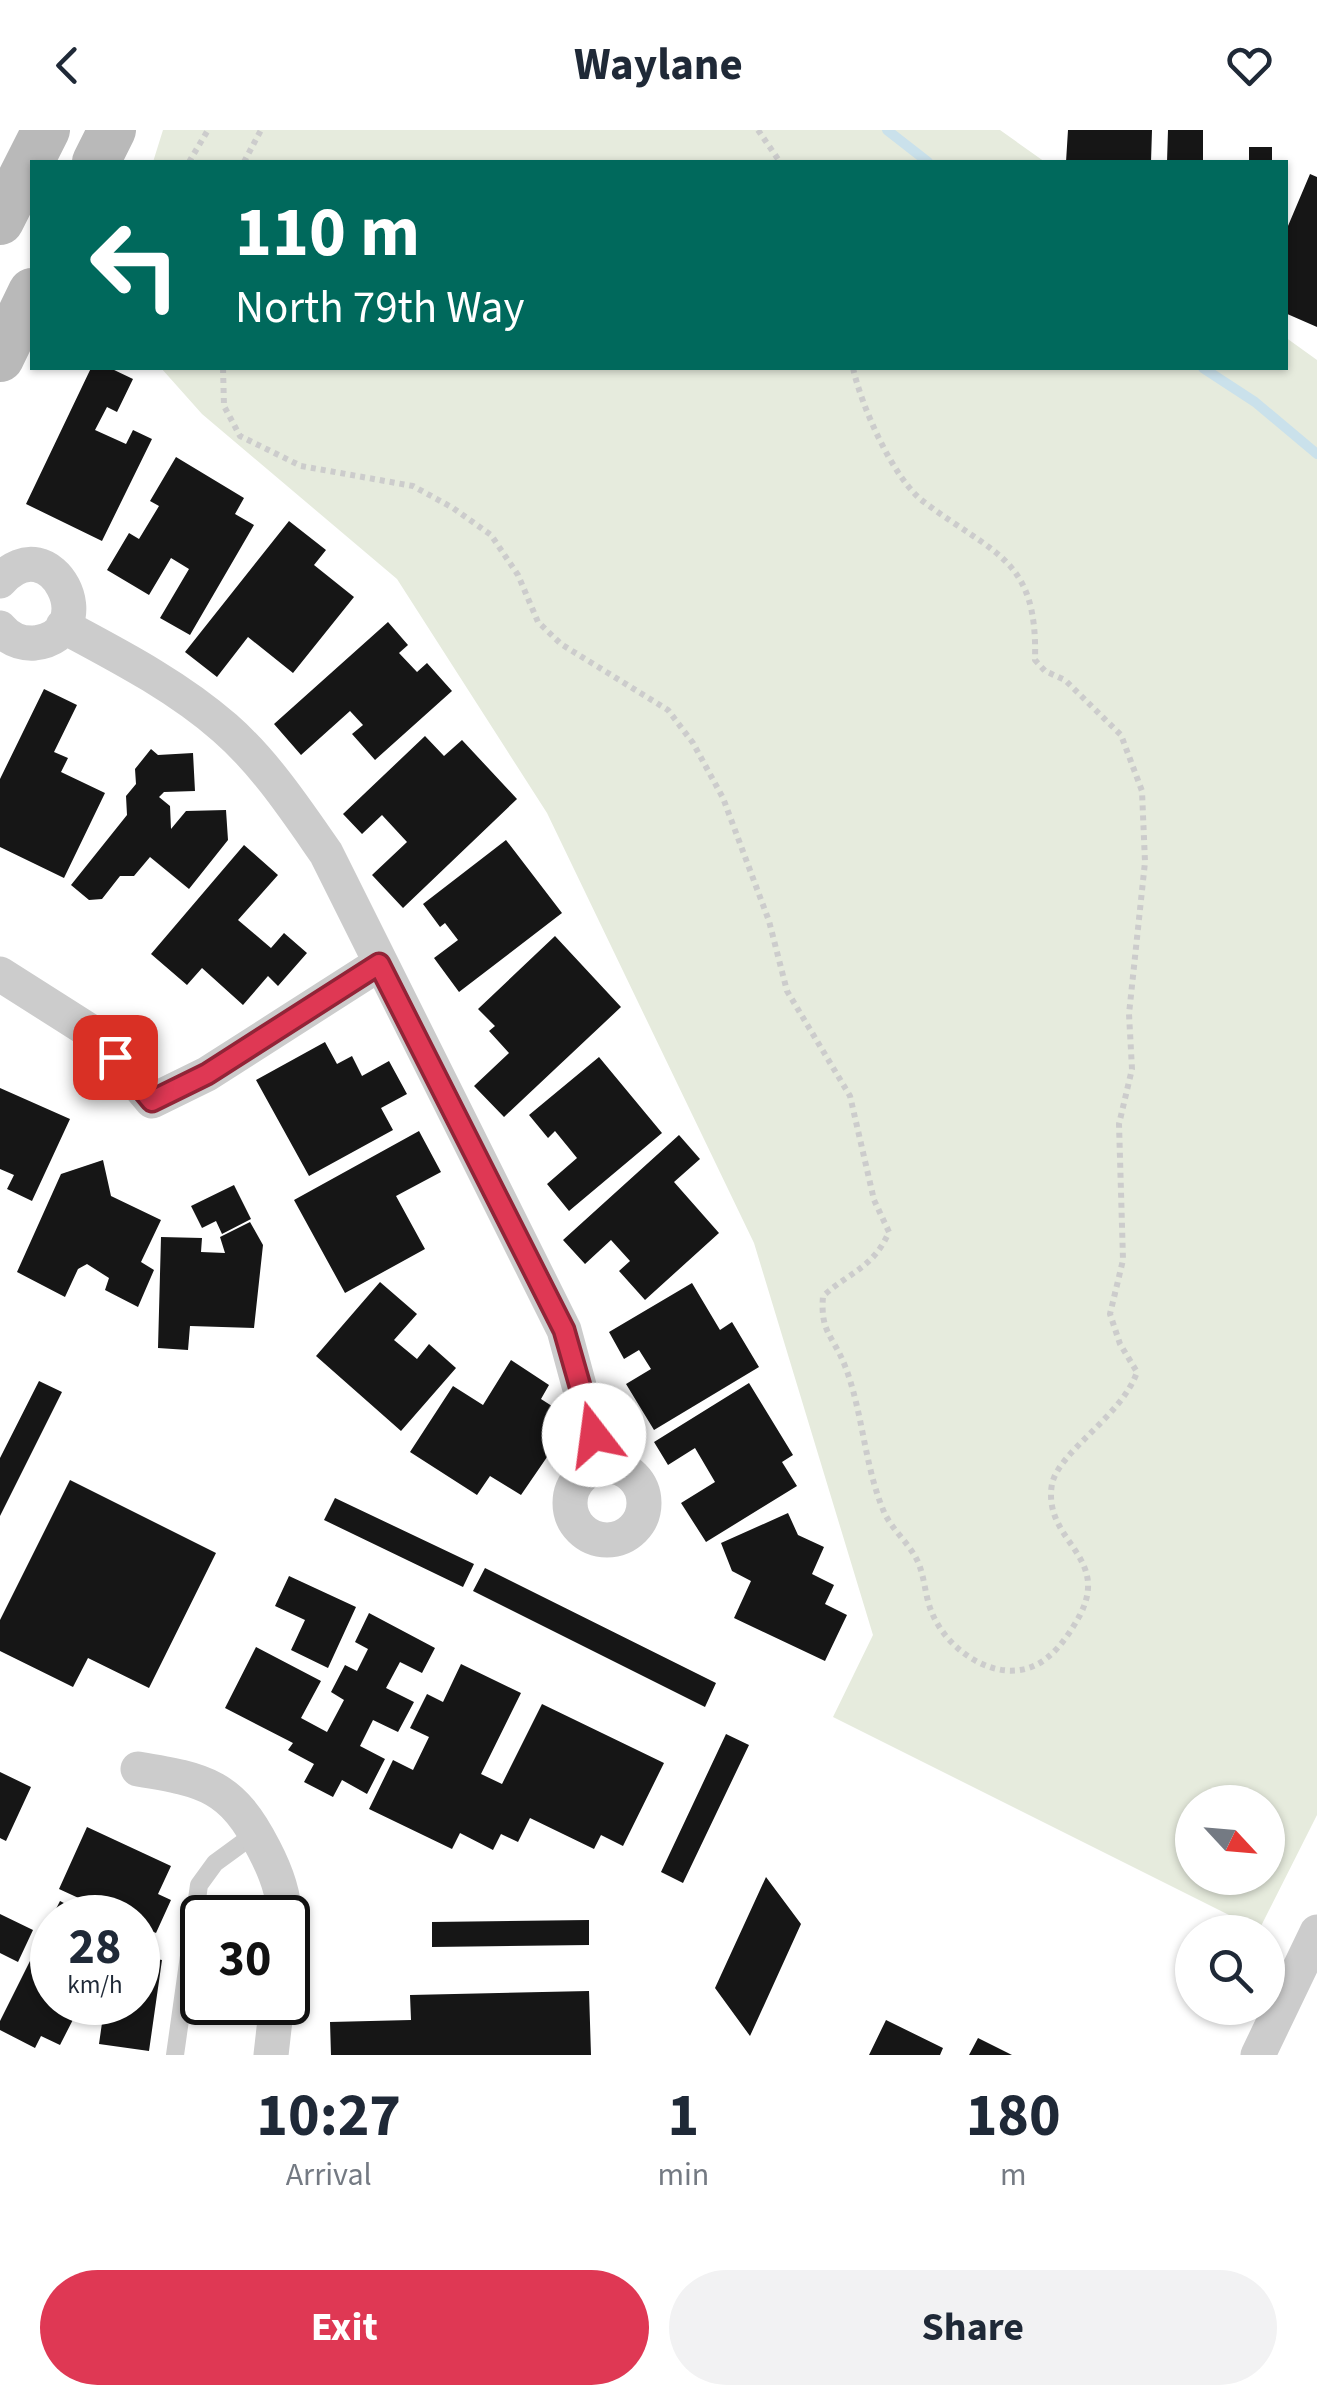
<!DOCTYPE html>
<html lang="en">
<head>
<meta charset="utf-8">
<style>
	:root { --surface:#fff; --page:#f2f2f3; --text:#1f2937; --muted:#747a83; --accent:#df3854 }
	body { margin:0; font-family:"Source Sans 3",sans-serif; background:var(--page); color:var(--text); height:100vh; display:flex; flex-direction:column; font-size:38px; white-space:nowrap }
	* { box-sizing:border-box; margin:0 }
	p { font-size:32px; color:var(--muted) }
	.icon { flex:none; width:55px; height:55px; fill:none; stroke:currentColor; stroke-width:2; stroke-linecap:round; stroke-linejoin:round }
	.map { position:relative; height:1925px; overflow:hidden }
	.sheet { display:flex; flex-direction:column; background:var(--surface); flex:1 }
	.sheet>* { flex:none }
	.guide { position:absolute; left:30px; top:30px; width:1258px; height:210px; border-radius:0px; box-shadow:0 2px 8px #0004; background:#00695c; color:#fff; overflow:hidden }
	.needle { width:65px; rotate:116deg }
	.tools { position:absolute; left:1175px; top:1655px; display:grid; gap:20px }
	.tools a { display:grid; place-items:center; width:110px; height:110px; border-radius:50%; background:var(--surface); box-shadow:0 2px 8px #0004; font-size:50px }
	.speed { position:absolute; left:30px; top:1765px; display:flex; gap:20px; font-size:50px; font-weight:700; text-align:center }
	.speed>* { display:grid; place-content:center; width:130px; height:130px; border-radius:50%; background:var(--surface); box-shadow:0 2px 8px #0004; line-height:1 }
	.speed small { font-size:25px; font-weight:400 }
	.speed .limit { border:5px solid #111; border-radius:15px; background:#fff; color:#111 }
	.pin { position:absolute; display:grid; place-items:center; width:85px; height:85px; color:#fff; margin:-42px; border-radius:20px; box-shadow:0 5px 15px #0006 }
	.me { position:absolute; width:110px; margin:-55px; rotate:345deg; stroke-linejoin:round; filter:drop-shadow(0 0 8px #0008) }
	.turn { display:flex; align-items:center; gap:35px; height:210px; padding:0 40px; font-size:45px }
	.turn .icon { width:130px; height:130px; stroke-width:2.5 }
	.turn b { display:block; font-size:70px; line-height:85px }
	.eta { display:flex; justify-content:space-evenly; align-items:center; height:170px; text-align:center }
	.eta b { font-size:60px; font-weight:700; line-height:70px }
	.primary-button { display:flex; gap:20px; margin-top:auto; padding:20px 40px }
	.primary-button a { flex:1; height:115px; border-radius:60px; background:var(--accent); color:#fff; font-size:40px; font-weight:700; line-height:115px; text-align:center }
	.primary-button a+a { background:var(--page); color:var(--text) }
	header { display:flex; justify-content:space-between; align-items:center; height:130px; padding:0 40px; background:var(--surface); font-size:45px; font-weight:700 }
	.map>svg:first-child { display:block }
	.green { fill:#e6ebdd; fill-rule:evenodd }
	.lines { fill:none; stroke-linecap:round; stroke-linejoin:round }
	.stream { stroke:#cae1eb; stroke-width:10 }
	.building { fill:#161616 }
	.path { stroke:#ccc; stroke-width:6; stroke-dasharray:5 5; stroke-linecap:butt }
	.service { stroke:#ccc; stroke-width:18 }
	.minor { stroke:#ccc; stroke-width:35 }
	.secondary { stroke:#b9b9b9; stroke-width:48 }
	.route-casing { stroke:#912437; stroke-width:25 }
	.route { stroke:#df3854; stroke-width:18 }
</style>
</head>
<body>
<header><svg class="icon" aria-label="back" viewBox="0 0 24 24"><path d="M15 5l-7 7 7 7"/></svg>Waylane<svg class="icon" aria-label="heart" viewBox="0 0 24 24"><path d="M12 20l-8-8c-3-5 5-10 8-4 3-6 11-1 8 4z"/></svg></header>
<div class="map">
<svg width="1317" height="1925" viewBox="0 0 1317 1925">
	<rect width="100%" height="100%" fill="#fff"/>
	<path class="green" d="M163 0H1000L1045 32H153Z
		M1285 207 1317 230V1685L1259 1800 833 1587 873 1505 754 1113 547 683 397 449 202 284 161 238H1285ZM1192 1672H1268V1748H1192Z"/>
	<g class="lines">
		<path class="stream" d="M887 0 928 32
			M1203 238 1255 272 1317 324"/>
	</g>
	<path class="building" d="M1068 0H1152L1151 32H1066Z
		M1168 0H1203V32H1167Z
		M1249 17H1272V32H1249Z
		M1310 44 1317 47V197L1285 183V103Z
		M91 238H110L133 249 117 282 107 277 95 300 126 314 133 300 152 309 102 411 26 374Z
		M176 327 244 368 235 384 254 395 190 505 160 488 189 439 171 428 149 465 107 440 129 403 139 409 159 376 150 371Z
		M289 391 326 420 314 435 354 467 293 543 248 507 217 547 185 522Z
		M388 492 408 515 399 523 417 542 427 533 452 561 375 630 352 604 363 595 350 581 301 625 274 594Z
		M44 559 77 575 54 622 68 628 61 642 105 663 64 748 0 717V649Z
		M425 606 444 626 462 610 517 669 403 778 372 745 407 712 382 685 362 704 343 684Z
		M151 619 158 625 193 623 195 661 164 662 159 667 170 676 171 699 186 681 226 680 228 710 189 759 150 727 134 746H120L102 769 89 770 71 755 127 685 126 666 136 654 135 639Z
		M506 710 562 783 459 862 434 828 458 810 445 793 440 797 423 774Z
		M244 715 278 745 238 790 271 818 284 803 307 823 278 856 268 846 243 875 202 838 187 855 151 824Z
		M555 806 621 877 504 987 474 956 509 923 489 901 495 896 478 879Z
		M325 912 337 934 352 926 362 946 389 931 407 964 381 978 393 1000 309 1046 256 950Z
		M599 927 662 1003 569 1081 547 1054 577 1028 555 1001 548 1008 529 985Z
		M0 958 70 989 32 1071 7 1059 14 1045 0 1039Z
		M419 1001 441 1042 396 1066 425 1119 345 1163 294 1070Z
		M679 1005 700 1029 674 1052 719 1103 645 1170 619 1141 630 1131 611 1110 585 1134 563 1110Z
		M103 1030 111 1066 161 1090 141 1132 154 1140 138 1177 105 1160 109 1148 87 1134 78 1139 65 1167 17 1142 61 1044Z
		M234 1055 251 1089 222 1104 216 1091 202 1098 191 1076Z
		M250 1092 263 1115 254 1198 190 1196 188 1220 158 1218 161 1107 202 1108 201 1122 225 1123 220 1107Z
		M380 1152 417 1184 394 1210 417 1229 429 1214 456 1238 401 1301 316 1226Z
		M692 1153 720 1200 732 1192 759 1237 654 1300 626 1254 651 1239 639 1220 624 1229 609 1202Z
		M511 1230 549 1255 541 1269 555 1278 558 1311 521 1365 490 1346 477 1365 410 1322 453 1256 483 1275Z
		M39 1251 62 1262 0 1386V1328Z
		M749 1253 793 1325 782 1332 797 1356 706 1412 681 1373 715 1352 695 1318 668 1335 654 1312Z
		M70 1350 216 1423 149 1558 88 1528 73 1557 0 1521V1490Z
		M335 1368 474 1434 463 1457 324 1390Z
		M788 1383 798 1405 824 1417 812 1444 834 1455 825 1474 847 1485 825 1531 734 1488 751 1451 732 1441 721 1413Z
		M485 1438 716 1553 705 1577 473 1461Z
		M289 1446 356 1477 328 1538 291 1520 305 1490 275 1476Z
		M369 1483 435 1518 422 1543 400 1532 386 1558 414 1572 398 1602 373 1590 360 1616 385 1629 367 1664 342 1650 333 1667 304 1652 314 1634 288 1620 293 1613 225 1578 256 1517 321 1551 301 1588 327 1602 344 1570 331 1562 345 1535 357 1541 368 1519 355 1512Z
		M461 1534 521 1563 481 1644 502 1654 542 1574 664 1633 623 1716 601 1705 594 1719 530 1688 518 1712 501 1704 493 1720 460 1703 452 1719 369 1679 393 1630 413 1640 429 1607 410 1598 427 1564 443 1572Z
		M726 1604 749 1615 683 1753 661 1742Z
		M0 1642 31 1657 6 1711 0 1708Z
		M87 1697 171 1736 158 1764 171 1770 156 1803 138 1795V1788H122L59 1759Z
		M766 1747 801 1794 750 1906 715 1858Z
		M60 1771 93 1788H52V1872H82L60 1915 41 1906 35 1918 0 1900V1891Z
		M0 1784 33 1800 18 1832 0 1823Z
		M589 1790V1815L432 1817V1792Z
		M138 1826 162 1830 149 1921 99 1914 105 1872H138Z
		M589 1861 591 1925H331L330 1892 411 1890 410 1865Z
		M886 1890 943 1918 940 1925H869Z
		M978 1908 1012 1925H969Z"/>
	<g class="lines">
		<path class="path" d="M758 0 780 32
			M189 32 208 0
			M244 32 261 0
			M223 238 224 276 240 306 301 336 413 356 453 378 491 405 518 445 538 492 561 514 668 580 693 613 723 668 769 791 787 861 850 966 874 1070 889 1102C873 1138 851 1141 823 1166 820 1203 833 1205 845 1236 863 1282 864 1335 884 1382 892 1400 910 1414 918 1432 925 1448 925 1467 932 1483 950 1526 1008 1561 1048 1527 1061 1517 1073 1498 1080 1485 1111 1425 1042 1411 1052 1354 1059 1321 1122 1286 1137 1242L1120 1214 1110 1184 1123 1130 1119 994 1132 939 1129 884 1145 732 1142 661 1121 605 1065 550 1045 541 1035 530C1038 428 994 425 924 372 893 349 861 275 853 238"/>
		<path class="service" d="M175 1925 199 1755 215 1733 256 1703"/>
		<path class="minor" d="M0 451C51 393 106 504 35 513 21 514 9 509 0 498
			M63 496C119 526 177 556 225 598 265 633 296 680 326 723L564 1200 601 1337
			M0 844 96 905 152 971 207 944 379 834
			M570 1373a37 37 0 1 1 74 0a37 37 0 1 1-74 0Z
			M138 1639C206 1650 232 1656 264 1719 275 1740 285 1764 284 1788
			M271 1925 277 1872
			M1258 1925 1317 1802"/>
		<path class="secondary" d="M96 32 112 0
			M0 91 46 0
			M0 228 32 162"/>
	</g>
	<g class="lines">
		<g class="route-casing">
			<path id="route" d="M115 927 152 971 207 944 379 834 564 1200 594 1305"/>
		</g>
		<use href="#route" class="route"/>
	</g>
</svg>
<div class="tools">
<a><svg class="needle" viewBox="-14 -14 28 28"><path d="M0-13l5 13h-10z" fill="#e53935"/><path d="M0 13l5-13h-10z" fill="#747a83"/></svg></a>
<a><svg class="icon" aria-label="search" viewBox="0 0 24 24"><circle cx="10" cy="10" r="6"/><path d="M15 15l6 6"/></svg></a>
</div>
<div class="speed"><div>28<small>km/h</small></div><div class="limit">30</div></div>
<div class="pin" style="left:115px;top:927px;background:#d93025"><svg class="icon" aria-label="arrive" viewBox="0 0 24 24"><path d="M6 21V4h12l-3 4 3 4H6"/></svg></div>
<svg class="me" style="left:594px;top:1305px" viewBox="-20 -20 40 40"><circle r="19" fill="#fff"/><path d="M0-13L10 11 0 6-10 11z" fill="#df3854"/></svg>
<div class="guide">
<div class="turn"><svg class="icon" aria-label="left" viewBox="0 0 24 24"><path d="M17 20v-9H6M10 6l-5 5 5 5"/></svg><div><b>110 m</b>North 79th Way</div></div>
</div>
</div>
<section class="sheet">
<div class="eta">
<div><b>10:27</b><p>Arrival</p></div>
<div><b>1</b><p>min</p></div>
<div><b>180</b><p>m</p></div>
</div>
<div class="primary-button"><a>Exit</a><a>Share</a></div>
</section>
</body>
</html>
